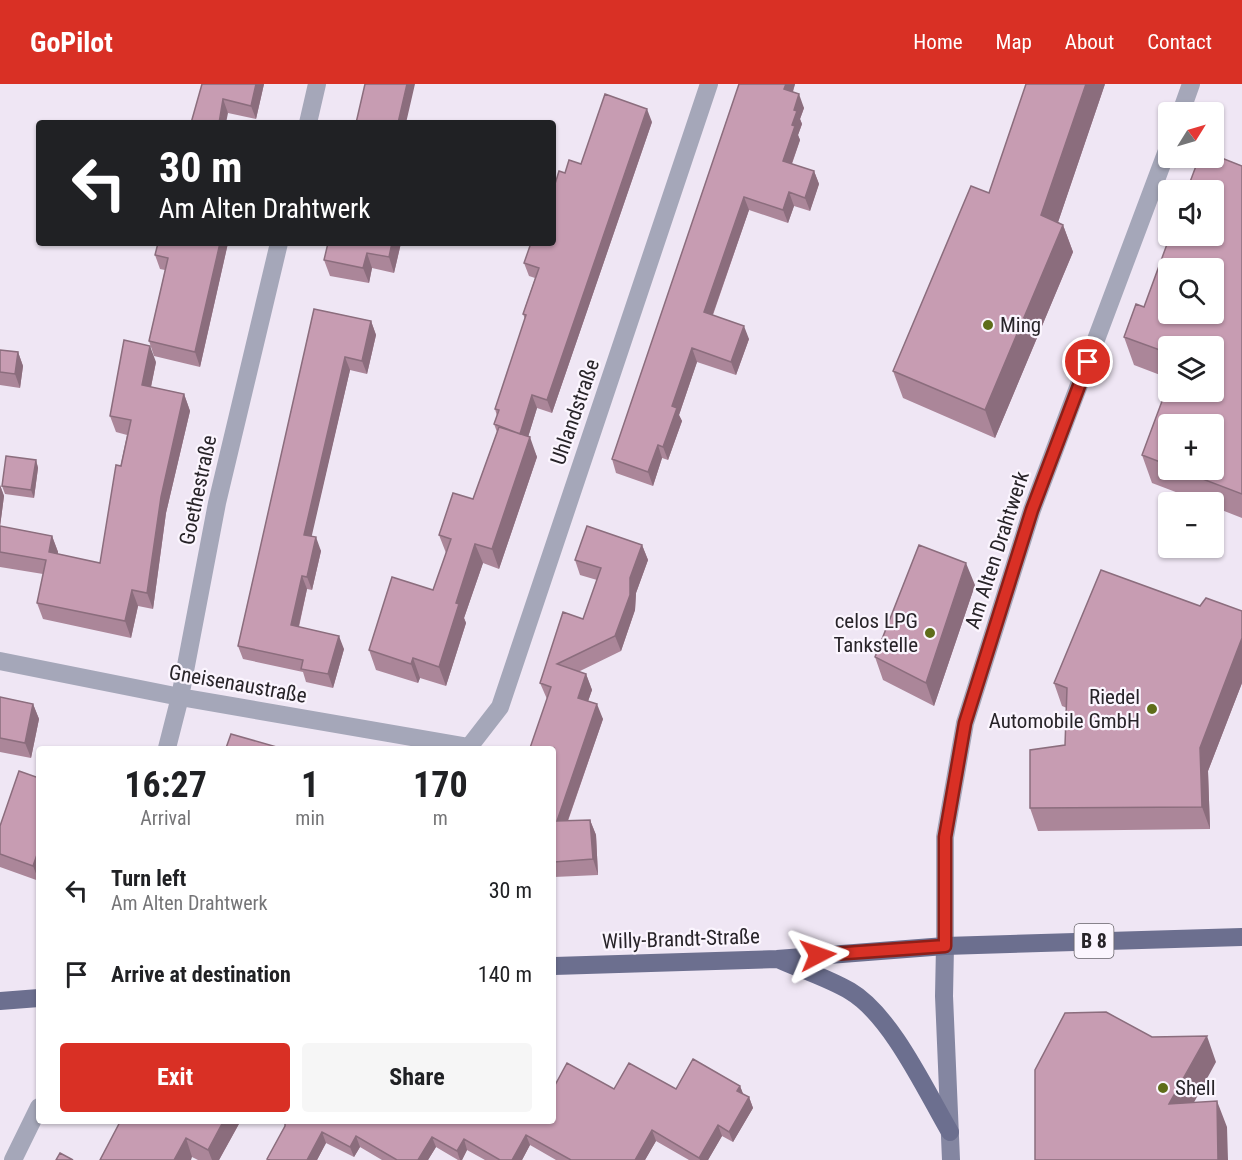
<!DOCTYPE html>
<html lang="en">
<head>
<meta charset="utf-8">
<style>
	:root { --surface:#fff; --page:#f6f6f6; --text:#202124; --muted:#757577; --accent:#d93025 }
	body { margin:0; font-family:"Roboto Condensed",sans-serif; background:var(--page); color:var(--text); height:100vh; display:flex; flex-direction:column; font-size:22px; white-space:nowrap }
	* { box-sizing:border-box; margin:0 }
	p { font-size:20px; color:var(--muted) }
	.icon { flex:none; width:33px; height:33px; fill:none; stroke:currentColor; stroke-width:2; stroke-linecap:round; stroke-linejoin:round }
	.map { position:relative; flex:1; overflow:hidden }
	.details { position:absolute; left:36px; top:662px; width:520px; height:378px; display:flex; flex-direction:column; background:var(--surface); border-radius:6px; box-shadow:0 2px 4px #0004 }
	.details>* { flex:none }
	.guide { position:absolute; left:36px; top:36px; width:520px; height:126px; border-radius:6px; box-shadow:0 2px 4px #0004; background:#202124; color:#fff; overflow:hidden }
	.needle { width:39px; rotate:53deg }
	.buttons { position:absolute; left:1158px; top:18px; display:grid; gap:12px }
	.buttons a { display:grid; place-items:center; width:66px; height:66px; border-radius:6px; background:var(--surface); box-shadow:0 2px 4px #0004; font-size:30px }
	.pin { position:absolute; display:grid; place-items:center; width:51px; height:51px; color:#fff; margin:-26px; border:3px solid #fff; border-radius:50%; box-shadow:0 2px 6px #0007 }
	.me { position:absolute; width:66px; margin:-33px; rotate:86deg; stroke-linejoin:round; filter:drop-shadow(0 0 4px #0008) }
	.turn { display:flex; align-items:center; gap:21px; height:126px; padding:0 24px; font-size:27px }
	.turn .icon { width:78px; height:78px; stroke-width:2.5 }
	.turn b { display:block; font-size:42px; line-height:51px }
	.eta { display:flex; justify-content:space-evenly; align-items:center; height:102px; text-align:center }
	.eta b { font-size:36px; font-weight:700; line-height:42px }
	.button { display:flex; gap:12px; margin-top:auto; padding:12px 24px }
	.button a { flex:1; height:69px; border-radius:6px; background:var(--accent); color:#fff; font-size:24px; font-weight:700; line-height:69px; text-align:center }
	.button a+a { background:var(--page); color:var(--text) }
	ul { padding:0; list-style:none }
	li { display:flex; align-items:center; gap:18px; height:84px; padding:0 24px }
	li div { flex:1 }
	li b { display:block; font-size:22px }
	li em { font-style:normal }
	header { display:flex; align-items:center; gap:36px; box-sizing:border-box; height:84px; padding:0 30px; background:var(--accent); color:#fff }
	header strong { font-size:28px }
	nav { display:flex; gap:33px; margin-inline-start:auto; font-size:21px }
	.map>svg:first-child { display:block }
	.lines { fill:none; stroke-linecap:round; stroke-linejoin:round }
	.street { stroke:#a5a7b9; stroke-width:18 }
	.secondary { stroke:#8486a1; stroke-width:18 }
	.primary { stroke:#6c6f8f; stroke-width:18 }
	.wall { fill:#ab8699; fill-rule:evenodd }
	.shaded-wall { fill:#8b6d7d }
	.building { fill:#c79cb2; stroke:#8b6d7d; stroke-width:1.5; fill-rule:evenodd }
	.route-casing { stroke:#8d1f18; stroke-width:15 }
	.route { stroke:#d93025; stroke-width:10 }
	.poi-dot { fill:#5e6d19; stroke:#fbf5fe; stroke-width:2 }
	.labels { text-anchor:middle; stroke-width:4.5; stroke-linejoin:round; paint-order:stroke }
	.shield { fill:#fbf5fe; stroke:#676369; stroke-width:1.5 }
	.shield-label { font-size:20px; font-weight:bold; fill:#282429 }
	.poi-label { font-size:21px; fill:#282429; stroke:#fbf5fe; text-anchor:start }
	.street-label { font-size:21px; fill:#282429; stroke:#fbf5fe }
</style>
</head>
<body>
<header>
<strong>GoPilot</strong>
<nav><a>Home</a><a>Map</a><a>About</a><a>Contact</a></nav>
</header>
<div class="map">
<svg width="1242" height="1076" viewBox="0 0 1242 1076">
	<rect width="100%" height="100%" fill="#efe6f4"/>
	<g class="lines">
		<path class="street" d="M1181 28 1191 0
			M308 39 317 0
			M0 577 180 613 469 663 500 623 709 0
			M167 664 180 613 217 419 279 159
			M945 862V753L965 639 1032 426 1168 64
			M13 1076 39 1023"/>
		<path class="secondary" d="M945 862 944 912 951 1076"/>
		<path class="primary" d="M778 875C802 886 828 894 850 907 891 931 926 1007 950 1048
			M554 882 777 875 945 862 1242 853
			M0 917 39 914"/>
	</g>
	<path class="wall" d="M202 0H264L256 35 228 29Z
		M739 0H795L793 8 804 24 800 35 802 40 798 51 800 56 792 80 814 87 819 100 810 127 794 122 788 139 749 126 713 231 749 255 736 291 697 278 679 331 682 337 668 376 662 374 653 402 616 389 612 375Z
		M1105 0 1058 138 1063 141 1073 168 995 354 903 314 893 287 989 109Z
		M652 38 552 329 537 324 528 353 537 373 499 485 483 479 464 534 466 539 446 602 420 594 418 599 376 586 369 566 433 506 446 469 439 451 473 415 497 348 494 340 497 332 495 325 525 235 523 230 535 194 529 192 524 179 565 89Z
		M1214 71 1242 82V434L1214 423V418H1202L1152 399 1142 371 1168 301V308H1214V262H1168V294L1134 281 1124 253 1136 220 1144 223 1170 152H1214V106H1187L1199 74H1214ZM1168 184H1214V230H1168ZM1168 340H1214V386H1168Z
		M158 159H228L200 283 154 272 149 257 165 186 160 185 155 171Z
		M328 159H401L394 189 372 184 369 199 330 192 324 176Z
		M314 225 371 237 376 251 367 290 350 286 311 452 321 467 312 506 307 505 299 543 344 565 333 604 306 598 303 588 243 575 238 562Z
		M0 266 18 268 23 282 20 304 0 301Z
		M156 278 151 303 184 310 190 327 166 429 153 525 138 522 131 554 43 535 37 519 43 490 0 483V401L4 412 0 442 52 452 58 468V470L100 479 127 351 116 348 110 332Z
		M36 376 38 384 34 414 5 410 2 402Z
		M642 461 648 476 636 509 635 526 621 567 578 588 586 590 592 606 588 617 603 635 568 737 590 736 596 751 598 791 554 793V664L547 615 540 599 583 535 597 496 580 491 575 476Z
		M975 501 934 622 883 596 875 573Z
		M1200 522 1242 527V599L1208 687 1210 745 1038 747 1030 724 1065 661 1067 624 1062 622 1054 599Z
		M0 613 33 620 39 635 31 674 0 668Z
		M39 694V797L0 783V742Z
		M740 1002 743 1010 749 1013 753 1024 733 1058 722 1052 708 1076H689L656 1057 645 1076H556L530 1061 522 1076H485L467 1066 462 1076H458L436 1063 428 1076H382L360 1063 354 1073 326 1059 317 1076H268L267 1075 285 1042 554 1036 614 1005H676Z
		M240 1038 219 1076H198L192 1073 100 1076Z"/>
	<path class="shaded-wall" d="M256 0H264L256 35 251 22Z
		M407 0H415L406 39H398Z
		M786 0H795L789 19 784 5Z
		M1086 0H1105L1051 159 1041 131Z
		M799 10 804 24 800 35 802 40 798 51 800 56 788 90 783 77 792 41 794 26Z
		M223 15 228 29 226 39H219Z
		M647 25 652 38 552 329 547 316Z
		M814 87 819 100 810 127 805 114Z
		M789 108 794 122 788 139 783 126Z
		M744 113 749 126 709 241 704 228Z
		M1063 141 1073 168 995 354 985 326Z
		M220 159H228L200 283 195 268Z
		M392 159H401L394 189 389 173Z
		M367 169 372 184 369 199 363 184Z
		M371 237 376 251 367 290 362 277Z
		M744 242 749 255 736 291 731 278Z
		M150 262 156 278 148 317 142 301Z
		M692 264 697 278 679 331 682 337 668 376 663 363 672 322Z
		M18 268 23 282 20 304 15 290Z
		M345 273 350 286 309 464 304 451Z
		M184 310 190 327 166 429 153 525 147 509 161 413Z
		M532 311 537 324 525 363 520 350Z
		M530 353 537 373 499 485 492 465Z
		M658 361 662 374 653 402 648 388Z
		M36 376 38 384 34 414 31 406Z
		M0 401 4 412 0 443Z
		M52 452 58 468 55 485 49 468Z
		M316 453 321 467 312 506 307 493Z
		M475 460 483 479 464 534 466 539 446 602 439 583 456 519Z
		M642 461 648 476 636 509 635 526 621 567 615 552 630 494Z
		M966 479 975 501 934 622 926 599Z
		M302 492 307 505 296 554 291 541Z
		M132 506 138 522 131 554 125 537Z
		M339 552 344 565 333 604 328 590Z
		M1242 554V599L1208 687 1210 745 1202 723 1200 664Z
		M413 574 420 594 418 599 411 580Z
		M586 590 592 606 584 629 578 614Z
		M33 620 39 635 31 674 25 659Z
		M597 620 603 635 562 753 557 737Z
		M590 736 596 751 598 791 593 775Z
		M39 765V797L33 782Z
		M1207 952 1216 978 1179 1046 1169 1020Z
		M740 1002 744 1012 737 1007Z
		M749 1013 753 1024 733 1058 729 1048Z
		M1217 1017 1227 1043 1228 1076H1218Z
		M224 1036H239L240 1038 219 1076H212L208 1066Z
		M718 1041 722 1052 708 1076H700L699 1074Z
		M652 1046 656 1057 645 1076H635Z
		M322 1048 326 1059 317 1076H307Z
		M526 1051 530 1061 522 1076H512Z
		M356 1052 360 1063 354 1073 350 1063Z
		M432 1053 436 1063 428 1076H418Z
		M186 1054 192 1073 191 1076H174Z
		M464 1055 467 1066 462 1076H460L457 1067Z"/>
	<path class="building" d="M202 0H256L251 22 223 15 219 39H191Z
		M365 0H407L398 39H356Z
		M739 0H786L784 5 799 10 794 26 797 27 792 41 795 42 783 77 814 87 805 114 789 108 783 126 744 113 704 228 744 242 731 278 692 264 672 322 677 324 663 363 658 361 648 388 612 375Z
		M1026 0H1086L1041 131 1063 141 985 326 893 287 971 102 989 109Z
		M605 10 647 25 547 316 532 311 520 350 494 340 499 326 495 325 526 231 523 230 539 184 524 179 531 159H554V103L559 87 565 89 569 76 581 80Z
		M1214 71 1242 82V410L1179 386H1214V340H1168V381L1142 371 1168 301V308H1214V262H1168V269L1124 253 1136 220 1144 223 1170 152H1214V106H1187L1199 74H1214ZM1168 184H1214V230H1168Z
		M158 159H220L195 268 149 257 168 174 155 171Z
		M328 159H392L389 173 367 169 363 184 324 176Z
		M314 225 371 237 362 277 345 273 304 451 316 453 307 493 302 492 291 541 339 552 328 590 301 585 303 576 238 562Z
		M124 256 150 262 142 301 184 310 161 413 147 509 132 506 125 537 37 519 46 476 0 468V442L52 452 49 468 100 479 116 381 121 382 131 336 110 332Z
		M0 266 18 268 15 290 0 288Z
		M499 343 530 353 492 465 475 460 456 519 459 520 439 583 413 574 411 580 369 566 392 493 433 506 451 455 439 451 453 409 473 415Z
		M6 372 36 376 31 406 2 402Z
		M587 442 642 461 630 494V511L615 552 557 580 586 590 578 614 597 620 557 737 590 736 593 775 554 778V664H530L551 603 540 599 563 528 583 535 601 484 575 476Z
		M919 461 966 479 926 599 875 573Z
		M1101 486 1200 522 1206 514 1242 527V554L1200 664 1202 723 1030 724V666L1065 661 1067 604 1054 599Z
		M0 613 33 620 25 659 0 654Z
		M231 650 280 664H226Z
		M19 687 39 694V765L33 782 0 770V742Z
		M1106 928 1152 953 1207 952 1169 1020 1217 1017 1218 1076H1035V986L1065 929Z
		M693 975 740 1002 737 1007 749 1013 729 1048 718 1041 699 1074 652 1046 635 1076H571L526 1051 512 1076H500L464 1055 457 1067 432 1053 418 1076H397L356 1052 350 1063 322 1048 307 1076H270L267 1075 285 1042V1036H554V1003L567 979 614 1005 629 979 676 1005Z
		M121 1036H224L208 1066 186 1054 174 1076H100Z
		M60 1069 73 1076H56Z"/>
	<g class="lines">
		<g class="route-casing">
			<path id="route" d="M818 871 945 862V753L965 639 1032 426 1088 278"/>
		</g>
		<use href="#route" class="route"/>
	</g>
	<g class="poi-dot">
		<circle cx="988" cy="241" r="6"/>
		<circle cx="930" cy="549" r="6"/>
		<circle cx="1152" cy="625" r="6"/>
		<circle cx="1163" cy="1004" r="6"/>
	</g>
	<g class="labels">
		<rect class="shield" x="1074.5" y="840" width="39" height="34" rx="4.5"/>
		<g class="shield-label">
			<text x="1094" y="864">B 8</text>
		</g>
		<g class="poi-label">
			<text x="1000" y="248">Ming</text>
			<text x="918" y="544" text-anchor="end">celos LPG<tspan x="918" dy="24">Tankstelle</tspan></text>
			<text x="1140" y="620" text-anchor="end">Riedel<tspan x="1140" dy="24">Automobile GmbH</tspan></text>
			<text x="1175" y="1011">Shell</text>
		</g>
		<g class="street-label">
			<text transform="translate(575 328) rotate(-71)" y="7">Uhlandstraße</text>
			<text transform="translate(198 406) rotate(-78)" y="7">Goethestraße</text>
			<text transform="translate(997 466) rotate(-72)" y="7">Am Alten Drahtwerk</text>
			<text transform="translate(238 600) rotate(10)" y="7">Gneisenaustraße</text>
			<text transform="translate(681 855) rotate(-2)" y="7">Willy-Brandt-Straße</text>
		</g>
	</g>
</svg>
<div class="buttons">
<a><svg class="needle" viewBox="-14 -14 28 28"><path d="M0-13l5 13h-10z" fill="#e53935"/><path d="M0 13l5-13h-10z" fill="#757577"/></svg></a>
<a><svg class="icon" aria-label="sound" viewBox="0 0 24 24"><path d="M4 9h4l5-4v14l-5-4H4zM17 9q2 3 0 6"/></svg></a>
<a><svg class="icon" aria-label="search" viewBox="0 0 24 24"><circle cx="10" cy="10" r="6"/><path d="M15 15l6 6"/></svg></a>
<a><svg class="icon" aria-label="layers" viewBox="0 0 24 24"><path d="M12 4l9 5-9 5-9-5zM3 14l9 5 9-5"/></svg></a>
<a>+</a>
<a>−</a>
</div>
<div class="pin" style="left:1088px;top:278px;background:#d93025"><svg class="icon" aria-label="arrive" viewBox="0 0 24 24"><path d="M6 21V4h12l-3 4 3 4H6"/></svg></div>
<svg class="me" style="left:818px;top:871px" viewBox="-20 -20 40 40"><path d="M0-17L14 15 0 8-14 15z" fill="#d93025" stroke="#fff" stroke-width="4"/></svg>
<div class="guide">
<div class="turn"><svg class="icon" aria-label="left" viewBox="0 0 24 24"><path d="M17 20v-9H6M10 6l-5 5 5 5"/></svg><div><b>30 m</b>Am Alten Drahtwerk</div></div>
</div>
<section class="details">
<div class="eta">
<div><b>16:27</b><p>Arrival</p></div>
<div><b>1</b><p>min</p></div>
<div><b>170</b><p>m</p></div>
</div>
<ul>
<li><svg class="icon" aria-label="left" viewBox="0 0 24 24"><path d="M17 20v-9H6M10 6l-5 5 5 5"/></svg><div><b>Turn left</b><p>Am Alten Drahtwerk</p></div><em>30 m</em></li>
<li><svg class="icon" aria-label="arrive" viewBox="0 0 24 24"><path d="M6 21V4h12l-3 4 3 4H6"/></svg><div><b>Arrive at destination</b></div><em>140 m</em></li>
</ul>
<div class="button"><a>Exit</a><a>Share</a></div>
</section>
</div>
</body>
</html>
